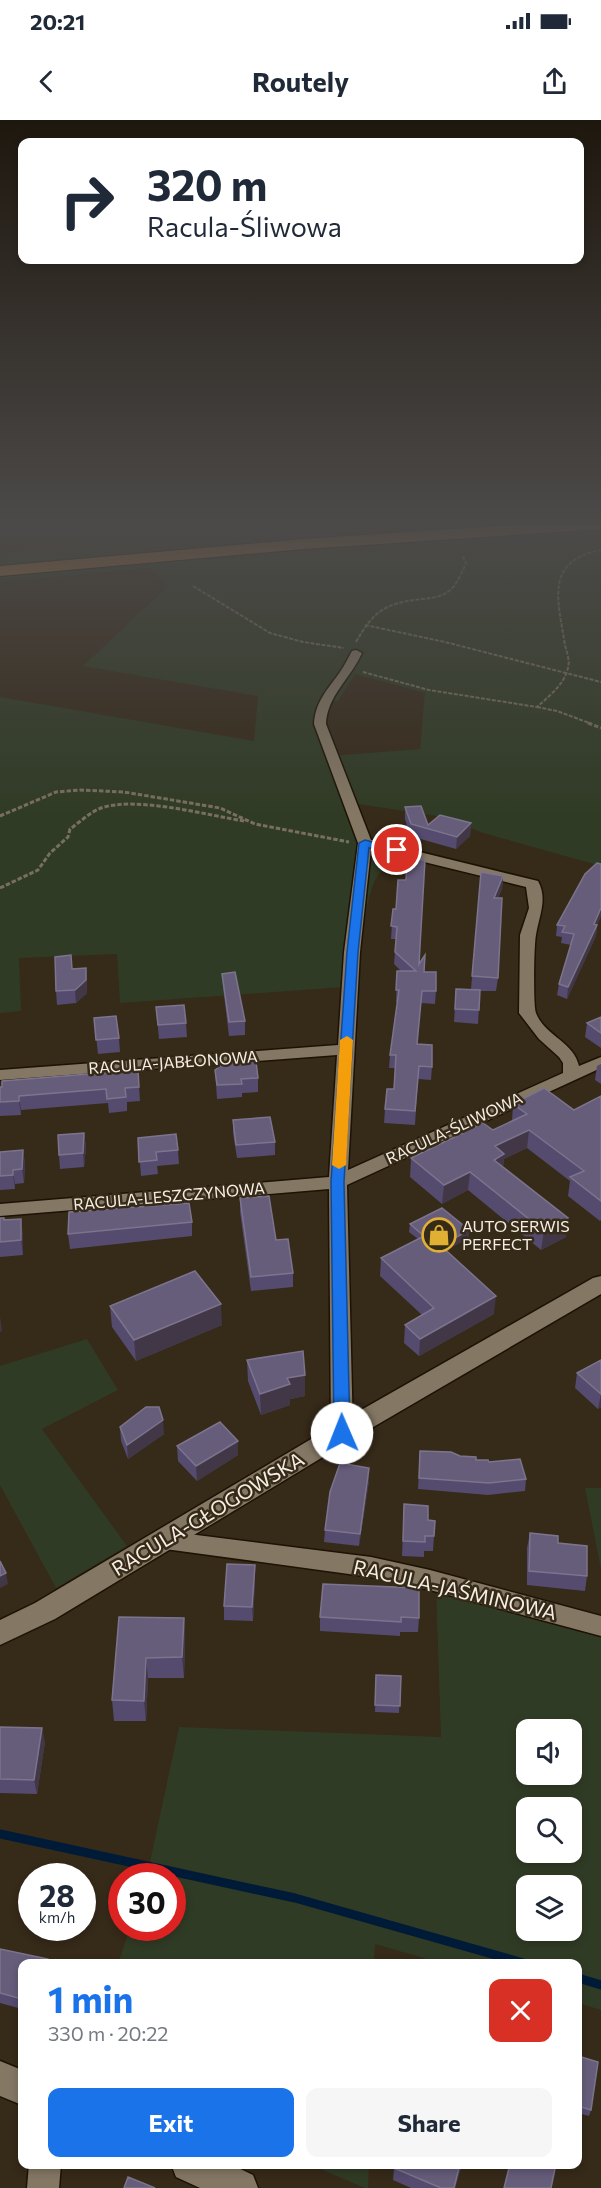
<!DOCTYPE html>
<html lang="en">
<head>
<meta charset="utf-8">
<style>
	:root { --surface:#fff; --page:#f6f6f7; --text:#1f2937; --muted:#747a83; --accent:#1a73e8 }
	body { margin:0; font-family:Commissioner,sans-serif; background:var(--page); color:var(--text); height:100vh; display:flex; flex-direction:column; font-size:22px; white-space:nowrap }
	* { box-sizing:border-box; margin:0 }
	p { font-size:20px; color:var(--muted) }
	.icon { flex:none; width:33px; height:33px; fill:none; stroke:currentColor; stroke-width:2; stroke-linecap:round; stroke-linejoin:round }
	.map { position:relative; flex:1; overflow:hidden }
	.panel { position:absolute; left:18px; top:1839px; width:564px; height:210px; display:flex; flex-direction:column; background:var(--surface); border-radius:12px; box-shadow:0 3px 9px #0003 }
	.panel>* { flex:none }
	.banner { position:absolute; left:18px; top:18px; width:566px; height:126px; border-radius:12px; box-shadow:0 3px 9px #0003; background:#fff; color:var(--text); overflow:hidden }
	.controls { position:absolute; left:516px; top:1599px; display:grid; gap:12px }
	.controls a { display:grid; place-items:center; width:66px; height:66px; border-radius:12px; background:var(--surface); box-shadow:0 3px 9px #0003; font-size:30px }
	.speed { position:absolute; left:18px; top:1743px; display:flex; gap:12px; font-size:30px; font-weight:700; text-align:center }
	.speed>* { display:grid; place-content:center; width:78px; height:78px; border-radius:50%; background:var(--surface); box-shadow:0 3px 9px #0003; line-height:1 }
	.speed small { font-size:15px; font-weight:400 }
	.speed .limit { border:9px solid #d22; background:#fff; color:#111 }
	.pin { position:absolute; display:grid; place-items:center; width:51px; height:51px; color:#fff; margin:-26px; border:3px solid #fff; border-radius:50%; box-shadow:0 2px 6px #0007 }
	.me { position:absolute; width:66px; margin:-33px; rotate:359deg; stroke-linejoin:round; filter:drop-shadow(0 0 4px #0008) }
	.turn { display:flex; align-items:center; gap:21px; height:126px; padding:0 30px; font-size:27px }
	.turn .icon { width:78px; height:78px; stroke-width:2.5 }
	.turn b { display:block; font-size:42px; line-height:51px }
	.round { display:grid; place-items:center; flex:none; width:63px; height:63px; border-radius:12px; background:var(--page) }
	.summary { display:flex; align-items:center; justify-content:space-between; height:102px; padding:0 30px }
	h1 { font-size:36px; font-weight:700; line-height:45px; color:var(--accent) }
	.button { display:flex; gap:12px; margin-top:auto; padding:12px 30px }
	.button a { flex:1; height:69px; border-radius:12px; background:var(--accent); color:#fff; font-size:24px; font-weight:700; line-height:69px; text-align:center }
	.button a+a { background:var(--page); color:var(--text) }
	.status { display:flex; justify-content:space-between; align-items:center; height:42px; padding:0 30px; background:var(--surface); direction:ltr }
	.status svg { height:16px; fill:currentColor }
	header { display:flex; justify-content:space-between; align-items:center; height:78px; padding:0 30px; background:var(--surface); font-size:27px; font-weight:700 }
	.map>svg:first-child { display:block }
	.green { fill:#303b25; fill-rule:evenodd }
	.lines { fill:none; stroke-linecap:round; stroke-linejoin:round }
	.stream { stroke:#001b38; stroke-width:9 }
	.minor-casing { stroke:#1d1204; stroke-width:3 }
	.tertiary-casing { stroke:#1d1204; stroke-width:3 }
	.motorway-casing { stroke:#1d1204; stroke-width:2 }
	.path-far1 { stroke:#796f60; stroke-width:2; stroke-dasharray:4 1.5; stroke-linecap:butt }
	.path { stroke:#796f60; stroke-width:3; stroke-dasharray:4.5 2; stroke-linecap:butt }
	.minor { fill:#847764; fill-rule:evenodd }
	.tertiary { fill:#847764; fill-rule:evenodd }
	.motorway { fill:#bf7d3c; fill-rule:evenodd }
	.wall { fill:#544b6f }
	.shaded-wall { fill:#413747 }
	.building { fill:#665d7b; stroke:#7c748c; stroke-width:1.5 }
	.route { fill:#1a73e8; stroke:#114b97; stroke-width:1.5 }
	.slow { fill:#f59e0b }
	.labels { text-anchor:middle; stroke-width:5; stroke-linejoin:round; paint-order:stroke }
	.street-label { font-size:16px; fill:#f6eee3; stroke:#362a19 }
	.poi-label { font-size:16px; fill:#f6eee3; stroke:#362a19; text-anchor:start }
	.near-street-label { font-size:20px; fill:#f6eee3; stroke:#362a19 }
</style>
</head>
<body>
<div class="status"><b>20:21</b><svg viewBox="0 0 49 12"><path d="M0 12V9h3v3zM5 12V6h3v6zM10 12V3h3v9zM15 12V0h3v12zM26 1h20v11H26zM47 4h2v5h-2z"/></svg></div>
<header><svg class="icon" aria-label="back" viewBox="0 0 24 24"><path d="M15 5l-7 7 7 7"/></svg>Routely<svg class="icon" aria-label="share" viewBox="0 0 24 24"><path d="M12 15V3M7 8l5-5 5 5M5 13v7h14v-7"/></svg></header>
<div class="map">
<svg width="601" height="2068" viewBox="0 0 601 2068">
	<rect width="100%" height="100%" fill="#362a19"/>
	<path class="green" d="M103 405H601V746L483 713 443 697 352 683 371 720 395 739C385 746 376 755 372 768 362 798 359 834 357 866L120 883 117 834 19 838 21 891 0 893V577L254 621 258 576 83 546 168 466 150 448 0 462V433L77 425ZM355 554 425 573 420 629 331 636 320 593 328 581H338Z
		M87 1219 118 1270 42 1309 127 1426 56 1468 0 1365V1246Z
		M585 1368H601V1449Z
		M436 1466 601 1506V1890L578 1883V1844L441 1843 375 1824 374 1843 118 1844 130 1808H172V1756H147L179 1607 441 1617ZM526 1610H572V1654H526ZM526 1688H572V1732H526ZM526 1766H572V1810H526Z
		M311 2045H369L368 2068H365Z"/>
	<g class="lines">
		<path class="stream" d="M0 1714 295 1778 527 1844
			M578 1858 601 1865"/>
		<g class="minor-casing">
			<path id="minor" d="M356 530 362 533C351 558 327 576 326 604L371 720 538 761C548 779 539 796 536 815 534 824 533 886 536 893 544 915 574 922 579 946L601 937V948L347 1065 353 1313 350 1319 342 1321 334 1319 331 1313 329 1069 0 1096V1084L329 1057 337 935 0 960V950L338 925 344 832 358 723 314 604C315 582 328 569 340 552 345 545 348 538 352 531ZM371 729 526 767 529 788 520 815 519 893 539 919 559 937 563 943V953L348 1050 360 832Z
				M165 1411 371 1437 430 1450 601 1496V1516L430 1470 371 1457 165 1429 157 1427 154 1420 157 1413Z
				M29 2044H61L59 2068H27Z"/>
		</g>
		<g class="tertiary-casing">
			<path id="tertiary" d="M601 1156V1174L351 1320 55 1499 0 1525V1500L35 1483 333 1306 593 1158Z
				M0 1941 22 1950V1985L0 1976Z
				M171 2044H230L253 2055 258 2068H200L176 2057Z"/>
		</g>
		<g class="motorway-casing">
			<path id="motorway" d="M512 405H601V409L304 429 0 456V446L304 419Z"/>
		</g>
		<path class="path-far1" d="M193 466 270 513 303 522 344 528
			M365 505 445 522 601 562
			M356 522C374 490 386 483 422 479 431 478 441 477 449 471 457 465 461 453 466 444L463 436
			M363 552 429 570 537 587C549 576 564 565 568 548 570 540 567 533 565 525 558 480 544 441 601 430
			M537 587 557 591 592 604"/>
		<path class="path" d="M588 603 601 608
			M0 696 56 672 80 670 124 672 220 688 255 704 349 722
			M0 768 38 750 50 733 68 717 70 709C80 702 90 692 101 688 136 676 207 695 244 701"/>
		<use href="#minor" class="minor"/>
		<use href="#tertiary" class="tertiary"/>
		<use href="#motorway" class="motorway"/>
	</g>
	<path class="wall" d="M405 687 428 705 471 703 470 716 456 729 410 716 405 699Z
		M601 744V796L597 805 596 816 567 879 557 875 559 864 571 825 561 823 562 817 556 816 557 805Z
		M481 752 503 756 502 769 498 778V858L496 871H480L478 904 454 902 456 869H471Z
		M393 789 419 844 436 871 435 884 421 883 417 925 432 947 431 960 418 959 415 1005 384 1003 385 989 394 969 396 948H389L390 935 398 882H396L397 851H401L394 844 396 819H391Z
		M86 848 87 873 76 883 57 885 56 871 73 849Z
		M222 854 245 901V915L229 916 223 867Z
		M156 887 186 903 187 917 159 919Z
		M601 897V928L585 917 587 903Z
		M94 898 119 918 120 932 98 934Z
		M601 944V964L595 960 597 946Z
		M138 950 140 981 127 982V991L109 993 108 983 21 990V995L0 996V967Z
		M215 950 258 958V972L242 973V977L217 979Z
		M601 976V1100L600 1101 568 1076 570 1061 527 1028 504 1039 503 1047 566 1117 541 1130 468 1070 442 1084 410 1057 411 1038 493 1010 512 1001 513 984 574 990Z
		M233 1000 275 1022V1035L237 1038 233 1013Z
		M84 1013 86 1027 84 1047 60 1049 59 1035Z
		M138 1018 178 1030 179 1044 157 1046 158 1054 141 1056Z
		M23 1030 25 1044 24 1063 15 1064V1069L0 1070V1032Z
		M240 1078 276 1120 293 1153V1167L251 1171 240 1092Z
		M0 1098 23 1113V1135L0 1137Z
		M192 1102V1116L70 1129 68 1114Z
		M410 1104 469 1118 446 1130 494 1194 419 1236 404 1223 405 1205 422 1195 380 1156 381 1138 418 1119 409 1112Z
		M110 1186 222 1205 136 1241 112 1207Z
		M247 1240 305 1255V1276L290 1279V1285L261 1295 248 1261Z
		M601 1240V1287L598 1289 575 1268 577 1253Z
		M120 1307 164 1314 128 1339 121 1321Z
		M238 1321V1335L197 1361 178 1341 177 1326Z
		M420 1331 460 1336 476 1340 526 1359 525 1371 488 1375 418 1369Z
		M369 1348V1361L359 1426 324 1422 325 1410Z
		M404 1384 428 1400 434 1416 433 1431H424V1437L402 1436Z
		M530 1413 558 1423 587 1456 585 1471 527 1465V1428Z
		M255 1445V1460L253 1501 224 1500V1486Z
		M119 1497 184 1498 185 1519 184 1558H148L146 1601H114L112 1580Z
		M320 1497 419 1498 418 1512H400V1516L320 1511Z
		M376 1555 401 1556 399 1593 375 1592Z
		M0 1607 45 1622 37 1674 0 1673Z
		M0 1829 22 1844V1889L0 1883Z
		M578 1936 591 1990 589 1996 578 1993Z
		M462 2044 455 2068H411L393 2060 394 2048Z"/>
	<path class="shaded-wall" d="M471 703 470 716 456 729 457 717Z
		M503 756 502 769 493 791 494 778Z
		M601 788V796L592 815 594 804Z
		M597 805 596 816 567 879 568 867Z
		M86 848 87 873 76 883 75 870Z
		M19 976 21 990V995L19 981Z
		M529 1010 527 1028 504 1039 502 1052 492 1058 495 1026Z
		M84 1013 86 1027 84 1047 83 1033Z
		M23 1030 25 1044 24 1063 22 1049Z
		M13 1050 15 1064V1069L13 1055Z
		M470 1052 468 1070 442 1084 444 1065Z
		M568 1098 566 1117 541 1130 544 1111Z
		M21 1099 23 1113V1135L21 1120Z
		M469 1110V1118L436 1135 437 1128Z
		M496 1176 494 1194 419 1236 420 1219Z
		M221 1184 222 1205 136 1241 134 1220Z
		M0 1196 2 1211 0 1212Z
		M305 1255V1276L290 1279V1285L261 1295 260 1274 287 1258Z
		M601 1274V1287L598 1289Z
		M163 1300 164 1314 128 1339 127 1325Z
		M238 1321V1335L197 1361 196 1346Z
		M369 1348V1361L359 1426 360 1414Z
		M255 1445V1460L253 1501 252 1487Z
		M6 1453 8 1464 0 1468V1456Z
		M184 1498 185 1519 184 1558 182 1537Z
		M146 1538 148 1558 146 1601 144 1581Z
		M42 1608 45 1622 37 1674 34 1660Z
		M460 2044H462L455 2068H454Z"/>
	<path class="building" d="M421 686 428 705 440 695 471 703 457 717 411 704 405 687Z
		M407 739 425 740 419 844 425 835 424 852H436V871H422L417 924 432 925V947L419 946 415 991 385 989 387 969H394L396 935H390L399 870H396L397 851H416L395 832 397 807 391 806 393 789H396L398 760H406Z
		M597 743 601 744V788L594 804 597 805 568 867 559 864 574 814 562 812 565 806 557 805 585 754Z
		M481 752 503 756 494 778H502L498 858 472 856Z
		M71 835 72 849 86 848V860L75 870 56 871 55 837Z
		M235 852 245 901 229 902 222 854Z
		M456 869 480 870 479 890 455 889Z
		M184 885 186 903 158 905 156 887Z
		M116 896 119 918 96 920 94 898Z
		M601 897V913L587 903Z
		M229 940 241 942 256 941 258 958 241 959 242 964 217 965 215 950Z
		M138 950 139 967 125 968 126 977 107 979 106 969 19 976V981L0 982V967H2V961Z
		M544 968 574 990 601 976V1081L570 1057 584 1051 529 1010 495 1026 504 1034 494 1040 568 1098 544 1111 470 1052 444 1065 411 1038 483 1003 493 1010 527 994 513 984Z
		M270 997 275 1022 236 1025 233 1000Z
		M84 1013 83 1033 59 1035 58 1015Z
		M176 1014 178 1030 156 1032 157 1040 139 1042 138 1018Z
		M23 1030 22 1049 13 1050V1055L0 1056V1032Z
		M269 1076 276 1120 288 1119 293 1153 251 1157 240 1078Z
		M189 1083 192 1102 68 1114 69 1092Z
		M442 1088 469 1110 441 1126 428 1114 424 1116 410 1104Z
		M0 1098H4V1100L21 1099V1120L0 1122Z
		M428 1114 496 1176 420 1219 405 1205 434 1188 381 1138Z
		M195 1151 221 1184 134 1220 110 1186Z
		M303 1231 305 1255 287 1258 290 1264 260 1274 247 1240Z
		M601 1240V1274L577 1253Z
		M146 1287H159L163 1300 127 1325 120 1307Z
		M220 1302 238 1321 196 1346 177 1326Z
		M420 1331 451 1332 460 1336 476 1337V1340H488L489 1342 520 1339 526 1359 489 1363 419 1358Z
		M340 1343 369 1348 360 1414 325 1410 330 1372Z
		M404 1384 428 1386V1400L435 1401 434 1416H425V1422L403 1421Z
		M530 1413 558 1416V1423L587 1426V1456L529 1451Z
		M0 1441 6 1453 0 1456Z
		M227 1444 255 1445 252 1487 224 1486Z
		M323 1464 419 1468V1498L401 1497V1502L320 1497Z
		M119 1497 184 1498 182 1537 146 1538 144 1581 112 1580Z
		M376 1555 401 1556 400 1586 375 1585Z
		M0 1607 42 1608 34 1660 0 1659Z
		M0 1829 48 1839 47 1844H22V1879L0 1873Z
		M578 1936 598 1942 591 1990 578 1986Z
		M395 2044H460L454 2068H441L394 2048Z
		M510 2044H556L551 2068H504Z
		M128 2057 155 2068H124Z"/>
	<linearGradient id="sky" x2="0" y2="1"><stop stop-color="#1e170e"/><stop offset="0.58" stop-color="#4c4a49"/><stop offset="1" stop-color="#4c4a49" stop-opacity="0"/></linearGradient>
	<rect width="601" height="695" fill="url(#sky)"/>
	<path class="route" d="M365 720 403 730 397 733 369 728 358 832 344 1062 350 1313 348 1318 342 1320 336 1318 334 1313 331 1062 347 832 359 723Z"/>
	<path class="slow" d="M347 916 353 920 346 1045 339 1049 332 1045 340 920Z"/>
	<defs>
		<g id="shop-ring" transform="scale(1.725)"><circle r="9.5" fill="#362a19" stroke="#e0b034" stroke-width="1.5"/><path d="M-5-2.5h2.3a2.7 3.5 0 0 1 5.4 0H5L5.5 6h-11ZM-1.5-2.5h3a1.5 2.3 0 0 0-3 0Z" fill="#e0b034"/></g>
	</defs>
	<g fill-rule="evenodd">
		<use href="#shop-ring" x="439" y="1115"/>
	</g>
	<g class="labels">
		<g class="street-label">
			<text transform="translate(173 942) rotate(-4)" y="6">RACULA-JABŁONOWA</text>
			<text transform="translate(454 1008) rotate(-25)" y="6">RACULA-ŚLIWOWA</text>
			<text transform="translate(169 1076) rotate(-5)" y="6">RACULA-LESZCZYNOWA</text>
		</g>
		<g class="poi-label">
			<text x="462" y="1112">AUTO SERWIS<tspan x="462" dy="18">PERFECT</tspan></text>
		</g>
		<g class="near-street-label">
			<text transform="translate(208 1394) rotate(-31)" y="7">RACULA-GŁOGOWSKA</text>
			<text transform="translate(455 1470) rotate(13)" y="7">RACULA-JAŚMINOWA</text>
		</g>
	</g>
</svg>
<div class="controls">
<a><svg class="icon" aria-label="sound" viewBox="0 0 24 24"><path d="M4 9h4l5-4v14l-5-4H4zM17 9q2 3 0 6"/></svg></a>
<a><svg class="icon" aria-label="search" viewBox="0 0 24 24"><circle cx="10" cy="10" r="6"/><path d="M15 15l6 6"/></svg></a>
<a><svg class="icon" aria-label="layers" viewBox="0 0 24 24"><path d="M12 4l9 5-9 5-9-5zM3 14l9 5 9-5"/></svg></a>
</div>
<div class="speed"><div>28<small>km/h</small></div><div class="limit">30</div></div>
<div class="pin" style="left:397px;top:730px;background:#d93025"><svg class="icon" aria-label="arrive" viewBox="0 0 24 24"><path d="M6 21V4h12l-3 4 3 4H6"/></svg></div>
<svg class="me" style="left:342px;top:1313px" viewBox="-20 -20 40 40"><circle r="19" fill="#fff"/><path d="M0-13L10 11 0 6-10 11z" fill="#1a73e8"/></svg>
<div class="banner">
<div class="turn"><svg class="icon" aria-label="right" viewBox="0 0 24 24"><path d="M7 20v-9h11M14 6l5 5-5 5"/></svg><div><b>320 m</b>Racula-Śliwowa</div></div>
</div>
<section class="panel">
<div class="summary"><div><h1>1 min</h1><p>330 m · 20:22</p></div><a class="round" style="background:#d93025;color:#fff"><svg class="icon" aria-label="close" viewBox="0 0 24 24"><path d="M6 6l12 12M18 6L6 18"/></svg></a></div>
<div class="button"><a>Exit</a><a>Share</a></div>
</section>
</div>
</body>
</html>
